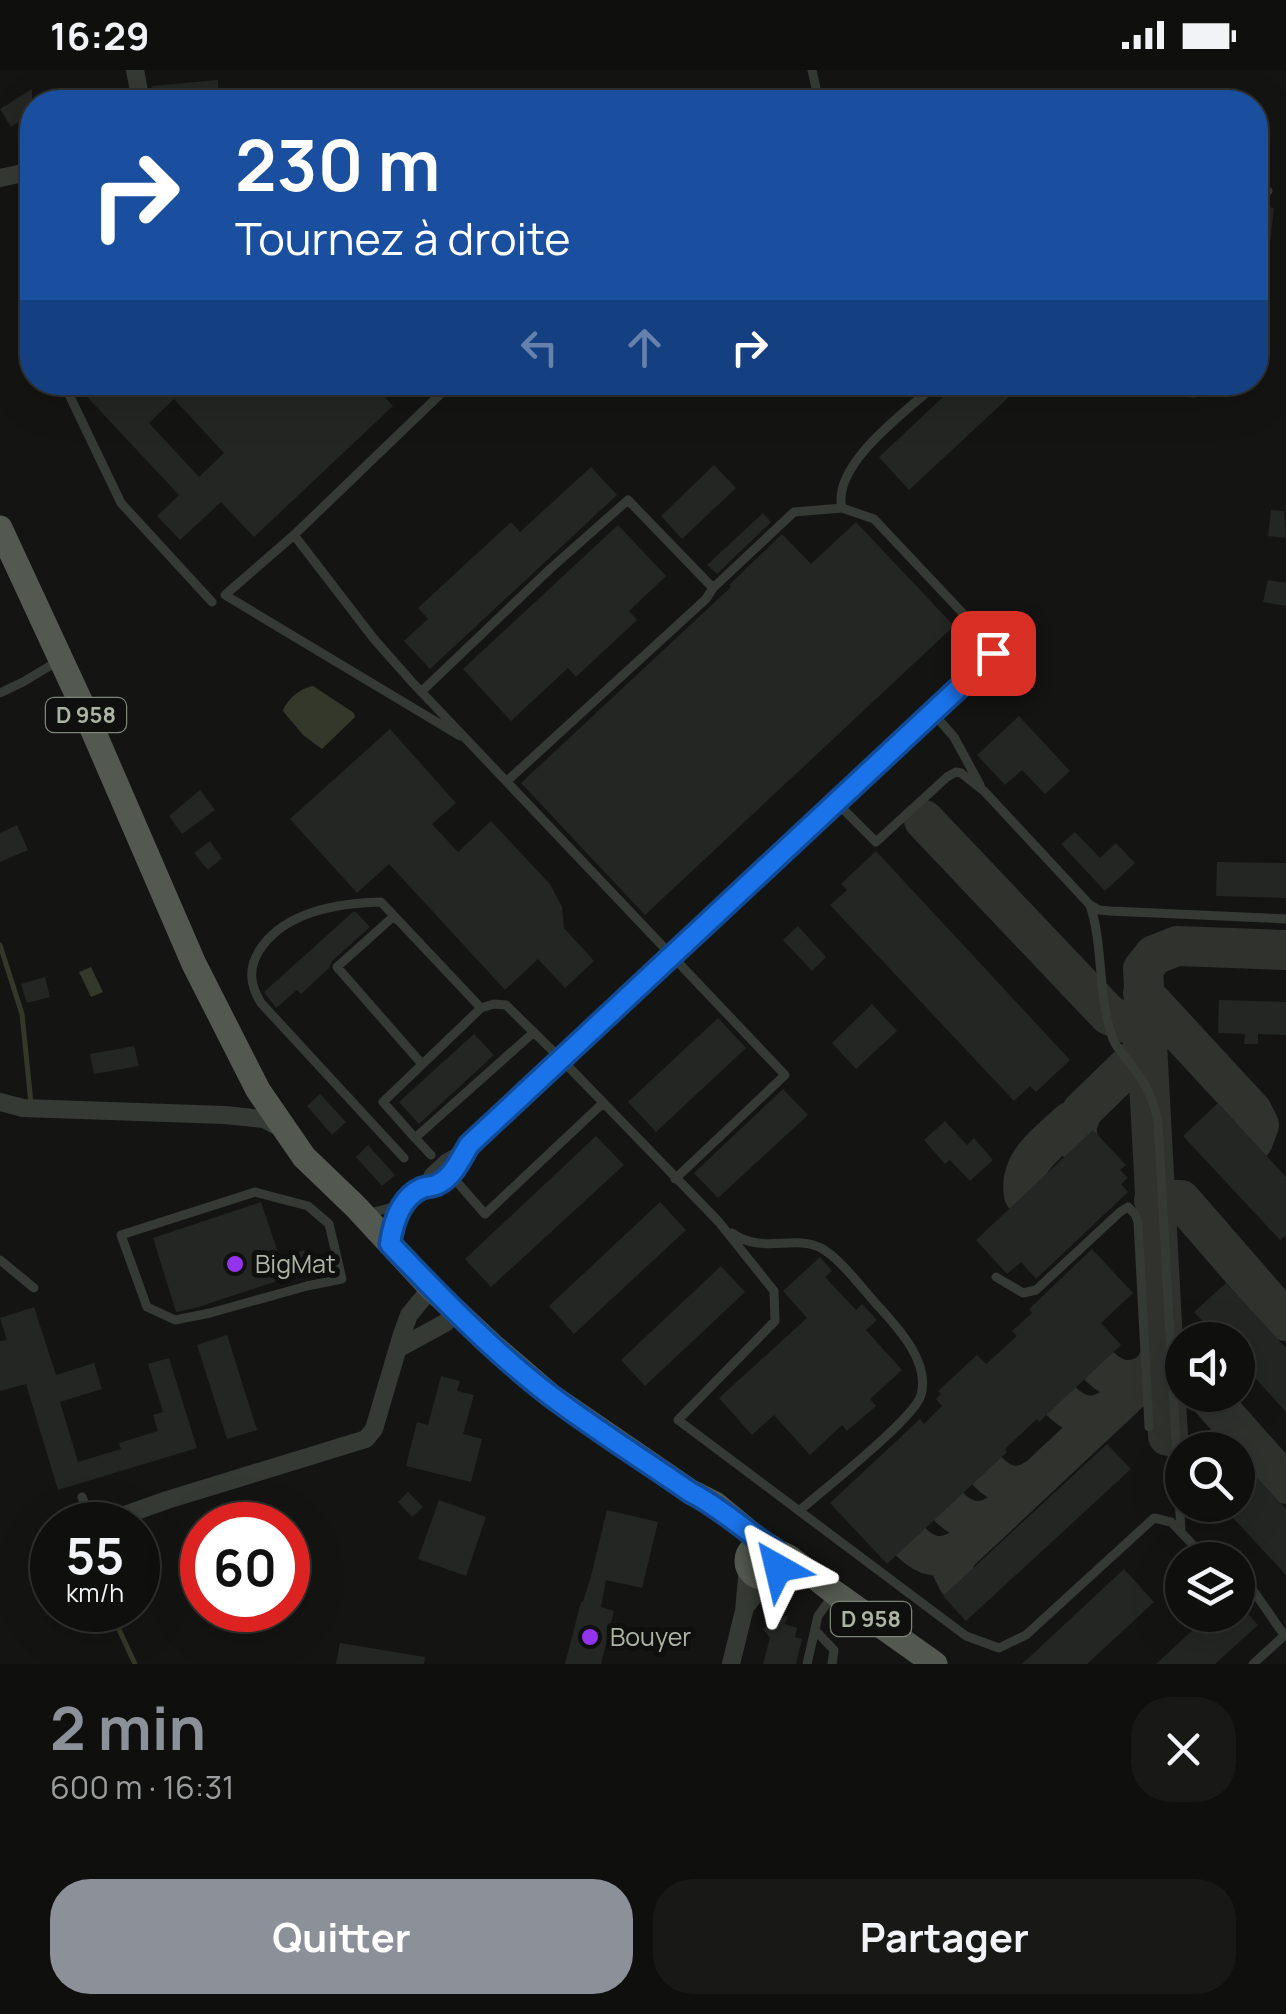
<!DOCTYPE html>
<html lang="fr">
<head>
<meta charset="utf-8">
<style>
	:root { --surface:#0f100e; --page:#181917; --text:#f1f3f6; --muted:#9b9d9e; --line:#2f302e; --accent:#8c9099 }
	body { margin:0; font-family:Manrope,sans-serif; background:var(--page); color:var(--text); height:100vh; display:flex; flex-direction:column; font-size:38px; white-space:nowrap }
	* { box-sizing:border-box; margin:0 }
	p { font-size:32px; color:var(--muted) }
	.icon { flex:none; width:55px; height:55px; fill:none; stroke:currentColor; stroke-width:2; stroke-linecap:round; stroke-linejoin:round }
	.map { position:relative; height:1594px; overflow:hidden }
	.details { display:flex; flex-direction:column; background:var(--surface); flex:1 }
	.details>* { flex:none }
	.guide { position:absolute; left:20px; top:20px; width:1248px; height:305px; border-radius:40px; box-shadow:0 10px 40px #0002,0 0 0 2px var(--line); background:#1a4fa0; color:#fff; overflow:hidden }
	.tools { position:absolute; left:1165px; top:1252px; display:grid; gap:20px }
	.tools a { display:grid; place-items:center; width:90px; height:90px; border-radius:50%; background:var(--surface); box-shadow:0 10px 40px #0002,0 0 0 2px var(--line); font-size:50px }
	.speed { position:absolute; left:30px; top:1432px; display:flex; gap:20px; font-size:50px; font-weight:700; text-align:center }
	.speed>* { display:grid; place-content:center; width:130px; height:130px; border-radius:50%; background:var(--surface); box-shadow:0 10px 40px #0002,0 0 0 2px var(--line); line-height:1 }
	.speed small { font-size:25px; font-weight:400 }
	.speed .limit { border:15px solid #d22; background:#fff; color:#111 }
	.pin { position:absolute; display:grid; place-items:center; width:85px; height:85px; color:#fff; margin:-42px; border-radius:20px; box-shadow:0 5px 15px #0006 }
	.me { position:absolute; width:110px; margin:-55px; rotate:323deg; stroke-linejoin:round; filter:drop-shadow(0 0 8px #0008) }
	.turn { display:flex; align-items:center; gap:35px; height:210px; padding:0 50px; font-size:45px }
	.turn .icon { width:130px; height:130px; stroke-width:2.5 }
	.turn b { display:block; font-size:70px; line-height:85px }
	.lanes { display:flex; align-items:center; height:95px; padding:0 50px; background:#0003; justify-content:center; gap:50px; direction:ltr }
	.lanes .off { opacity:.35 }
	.round { display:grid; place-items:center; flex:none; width:105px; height:105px; border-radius:40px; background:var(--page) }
	.summary { display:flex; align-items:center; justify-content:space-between; height:170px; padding:0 50px }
	h1 { font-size:60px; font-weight:700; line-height:75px; color:var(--accent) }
	.cta { display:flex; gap:20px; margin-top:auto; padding:20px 50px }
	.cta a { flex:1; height:115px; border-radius:40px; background:var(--accent); color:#fff; font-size:40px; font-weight:700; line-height:115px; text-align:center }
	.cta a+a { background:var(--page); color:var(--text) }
	.status { display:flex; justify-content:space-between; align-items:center; height:70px; padding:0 50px; background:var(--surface); direction:ltr }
	.status svg { height:28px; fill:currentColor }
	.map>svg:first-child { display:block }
	.water { fill:#34382a }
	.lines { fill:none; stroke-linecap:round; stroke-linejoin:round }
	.stream { stroke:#34382a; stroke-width:5 }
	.taxiway { stroke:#2f322d; stroke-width:40 }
	.building { fill:#242623; fill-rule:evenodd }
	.service { stroke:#363a34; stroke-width:9 }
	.minor { stroke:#363a34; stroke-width:18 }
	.primary { stroke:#535950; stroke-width:25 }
	.route-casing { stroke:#114b97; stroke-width:25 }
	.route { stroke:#1a73e8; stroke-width:18 }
	.poi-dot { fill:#9333ed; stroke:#0f100e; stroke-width:4 }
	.labels { text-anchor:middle; stroke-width:10; stroke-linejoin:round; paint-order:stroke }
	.shield { fill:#0f100e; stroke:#7d8478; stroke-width:2.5 }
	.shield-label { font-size:22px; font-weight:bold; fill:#acb5a5 }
	.poi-label { font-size:25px; fill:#acb5a5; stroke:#0f100e; text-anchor:start }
</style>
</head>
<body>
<div class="status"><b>16:29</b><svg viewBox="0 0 49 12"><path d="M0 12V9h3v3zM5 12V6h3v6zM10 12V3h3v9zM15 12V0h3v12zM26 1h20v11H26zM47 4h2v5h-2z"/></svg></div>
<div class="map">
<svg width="1286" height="1594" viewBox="0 0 1286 1594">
	<rect width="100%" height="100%" fill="#141513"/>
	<path class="water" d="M313 616 354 643 355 647 322 679 303 665 283 641C287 629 301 618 313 616Z
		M91 897 103 922 91 927 79 902Z"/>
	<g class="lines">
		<path class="stream" d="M0 875 22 944 31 1033
			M110 1540 135 1594"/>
		<path class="taxiway" d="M924 750 1109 945 1145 961
			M1143 923 1252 1041 1259 1055 1253 1071
			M1079 1074 1076 1058 1082 1041 1146 979
			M1024 1125C1018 1092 1048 1073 1070 1052
			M1154 1130H1181L1286 1251
			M1099 1296C1114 1311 1131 1315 1150 1303
			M1207 1325 1286 1414
			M1061 1331C1078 1348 1094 1350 1114 1337
			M1168 1366 1143 899 1154 885 1177 876 1286 880
			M987 1401C1001 1416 1018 1421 1036 1409
			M949 1437C964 1452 981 1456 999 1444
			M911 1472C926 1487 942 1491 961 1479
			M958 1511 952 1499 957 1484 1150 1303C1159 1293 1162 1285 1162 1272"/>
	</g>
	<path class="building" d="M218 10 219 32H153L152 16Z
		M32 19V43L11 57 0 39Z
		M1255 135 1274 138 1263 234 1255 233Z
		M73 312H371L393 336 254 467 221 432 180 470 157 446 179 425ZM174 329 224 383 199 407 149 353Z
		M959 312H993L1008 328 909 420 879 387Z
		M1136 312H1197L1195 328 1135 320Z
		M714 395 736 418 682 469 661 446Z
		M591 397 617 425 430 599 404 571 428 549 418 538 511 452 520 462Z
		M1271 440 1284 441 1286 468 1268 466Z
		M763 443 771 452 717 504 707 495Z
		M856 452 954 556 645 845 521 713 731 517 729 515 782 464 811 494Z
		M618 455 666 506 629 541 637 550 576 607 568 598 511 651 463 599Z
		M1268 510 1286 513V536L1263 532Z
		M1019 646 1070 701 1045 724 1022 700 1005 715 977 685Z
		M390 659 456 733 432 754 458 782 491 751 550 814 562 837 564 858 594 891 565 918 538 889 505 920 389 794 357 823 290 749Z
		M200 720 215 740 182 764 169 746Z
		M17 755 28 780 0 792V763Z
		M1075 762 1100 788 1116 773 1135 793 1105 821 1061 774Z
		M210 771 222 788 208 800 194 783Z
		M876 781 1070 990 1036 1022 1030 1016 1014 1031 830 835 847 820 841 814Z
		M1217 792 1286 793V828L1216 826Z
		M353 842H356L370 857 332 891 329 898 301 924 297 920 276 938 264 922Z
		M798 856 826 887 812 901 783 870Z
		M45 907 50 927 27 933 21 914Z
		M1219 930 1286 932V965L1258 964V974H1244L1245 964 1218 963Z
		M872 934 897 961 856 999 832 973Z
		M718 948 746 978 656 1062 628 1032Z
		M474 964 494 985 419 1054 399 1032Z
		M134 976 139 996 94 1004 90 984Z
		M783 1019 808 1045 718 1128 694 1103Z
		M320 1024 346 1052 332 1065 307 1036Z
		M1218 1033 1286 1107V1165L1280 1170 1183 1066Z
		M945 1051 967 1075 974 1068 993 1090 970 1111 950 1090 945 1094 924 1070Z
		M1093 1060 1126 1095 1120 1100 1128 1108 1121 1114 1128 1122 1036 1209 1021 1192 1007 1204 976 1170Z
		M596 1066 624 1095 491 1217 465 1189Z
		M368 1075 395 1105 382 1116 356 1087Z
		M261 1132 280 1188 305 1180 311 1200 195 1238 176 1242 153 1168Z
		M660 1132 686 1160 574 1264 549 1236Z
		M1092 1179 1133 1223 1101 1253 1121 1275 1039 1352 1037 1349 1005 1379 1007 1382 887 1494 830 1433 920 1349 924 1354 942 1336 936 1329 941 1324 938 1321 977 1285 986 1294 1017 1266 1012 1261 1032 1243 1029 1239Z
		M820 1187 832 1201 825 1207 856 1240 862 1234 877 1250 866 1260 902 1300 870 1329 876 1336 847 1361 842 1355 810 1385 774 1345 752 1365 719 1328 807 1248 783 1221Z
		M721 1196 745 1222 645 1316 621 1290Z
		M1226 1213 1286 1278V1342L1238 1289V1270H1220L1194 1242Z
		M34 1237 56 1305 94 1293 102 1319 60 1332 78 1392 121 1379 119 1373 158 1361 153 1345 163 1342 148 1294 169 1288 197 1378 58 1420 26 1314 0 1321V1271L7 1270 0 1248Z
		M227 1265 257 1360 227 1369 197 1275Z
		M441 1306 460 1311 457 1321 474 1325 463 1364 482 1369 471 1412 406 1396 417 1352 428 1355Z
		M1107 1374 1131 1399 966 1551 943 1526Z
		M1238 1387 1286 1439V1505L1221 1435H1238Z
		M408 1422 423 1437 412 1447 398 1432Z
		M439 1430 486 1447 466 1506 418 1489Z
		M607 1440 658 1452 642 1518 606 1510 601 1537 614 1541 601 1594H565L581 1532H583L591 1506Z
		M1124 1499 1154 1532 1087 1594H1022Z
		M1238 1533 1258 1555 1215 1594H1156L1209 1545H1238Z
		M788 1545 785 1554 797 1558 795 1567 802 1569 796 1594H763L770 1568 763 1559Z
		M340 1573 425 1587 424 1594H336Z"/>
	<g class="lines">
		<path class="service" d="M812 0 819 32
			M1255 120 1268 121
			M63 312 121 433 212 532
			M453 312 294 465 225 525 460 666
			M842 438C831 394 909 339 939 312
			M294 465 374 569 412 612 785 1005 675 1109
			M421 622 550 499 628 430 713 518
			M0 623 23 612 58 591
			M932 642 954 667 980 715
			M836 732 876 772 947 707 956 702 961 703 984 721 1090 835C1104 876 1097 926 1113 969 1117 979 1125 986 1131 995 1145 1011 1154 1031 1158 1052L1181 1461
			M1089 834 1099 840 1110 841 1286 849
			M394 846 337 897 422 994
			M415 1068 383 1032 481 938 494 934 506 935 561 989 718 1151 774 1221 775 1251 678 1350 966 1566 999 1578 1026 1565 1154 1448 1171 1452 1198 1480 1213 1490
			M431 1085 415 1068 534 962
			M404 1088 261 933C250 915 248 899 259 881 284 841 338 833 381 832L481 938
			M457 1112 485 1144 603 1033
			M422 1118C449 1112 455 1098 469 1075
			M255 1122 308 1136 329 1154 342 1209 307 1216 210 1243 175 1250 147 1237 121 1165Z
			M370 1143 401 1135 422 1118 429 1103 444 1089 469 1075 979 599 993 583 989 571 874 449 842 438 794 442 713 518 706 529 507 711
			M732 1163C763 1185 793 1164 821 1178 841 1189 864 1221 880 1238 900 1260 930 1293 921 1325 915 1348 822 1421 799 1441
			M391 1166 401 1135
			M0 1190 34 1218
			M996 1207 1023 1223 1036 1220 1120 1142 1128 1137 1135 1144 1138 1152 1149 1357
			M82 1427 93 1455
			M1238 1507 1255 1523 1284 1565
			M815 1560 834 1580 832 1594
			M807 1594 818 1546 833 1525
			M1253 1594 1286 1564"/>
		<path class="minor" d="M135 0 141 32
			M0 108 32 101
			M0 1032 23 1038 225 1045 264 1049 281 1058
			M399 1278 445 1253 456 1243
			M97 1455 167 1430 366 1369 374 1359 402 1264 409 1245 431 1218
			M746 1536 770 1505
			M731 1594 744 1541 748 1497"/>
		<path class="primary" d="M0 458 82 635 194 894 258 1020 304 1087 356 1137 431 1218 494 1277 551 1326 691 1422 715 1434 765 1475
			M747 1491a16 16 0 1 1 32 0a16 16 0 1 1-32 0Z
			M776 1481 789 1487 835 1523 935 1594"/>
	</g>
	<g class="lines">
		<g class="route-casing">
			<path id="route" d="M778 1498 779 1492 776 1481C746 1462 722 1438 690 1422 644 1390 596 1360 551 1326 492 1281 441 1227 390 1174 393 1152 400 1128 422 1118 427 1116 433 1117 438 1114 453 1107 461 1088 469 1075L979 599 993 583"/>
		</g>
		<use href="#route" class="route"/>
	</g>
	<g class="poi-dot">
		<circle cx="235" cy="1194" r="10"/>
		<circle cx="590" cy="1567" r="10"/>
	</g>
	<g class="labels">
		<g class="shield">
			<rect x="46" y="628" width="80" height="34" rx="8"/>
			<rect x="831" y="1532" width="80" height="34" rx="8"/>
		</g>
		<g class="shield-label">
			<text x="86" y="653">D 958</text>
			<text x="871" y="1557">D 958</text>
		</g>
		<g class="poi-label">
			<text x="255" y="1203">BigMat</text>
			<text x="610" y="1576">Bouyer</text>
		</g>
	</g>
</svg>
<div class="tools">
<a><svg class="icon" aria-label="sound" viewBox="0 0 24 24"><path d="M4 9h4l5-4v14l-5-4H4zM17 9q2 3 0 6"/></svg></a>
<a><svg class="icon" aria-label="search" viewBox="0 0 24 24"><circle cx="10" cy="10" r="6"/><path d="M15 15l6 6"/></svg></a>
<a><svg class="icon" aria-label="layers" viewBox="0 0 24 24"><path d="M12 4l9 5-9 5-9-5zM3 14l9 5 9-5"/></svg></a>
</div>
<div class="speed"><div>55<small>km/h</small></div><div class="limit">60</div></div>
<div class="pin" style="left:993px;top:583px;background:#d93025"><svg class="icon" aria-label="arrive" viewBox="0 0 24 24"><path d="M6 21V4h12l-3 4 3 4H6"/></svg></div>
<svg class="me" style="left:778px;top:1498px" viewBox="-20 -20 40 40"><path d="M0-17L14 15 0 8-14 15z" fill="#1a73e8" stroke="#fff" stroke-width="4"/></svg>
<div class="guide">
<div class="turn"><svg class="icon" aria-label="right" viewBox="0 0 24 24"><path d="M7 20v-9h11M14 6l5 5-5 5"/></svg><div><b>230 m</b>Tournez à droite</div></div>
<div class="lanes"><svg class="icon off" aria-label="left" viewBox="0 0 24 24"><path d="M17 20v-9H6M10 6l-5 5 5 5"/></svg><svg class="icon off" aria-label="ahead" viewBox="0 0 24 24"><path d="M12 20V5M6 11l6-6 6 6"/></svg><svg class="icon" aria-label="right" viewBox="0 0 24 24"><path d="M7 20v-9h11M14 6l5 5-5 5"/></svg></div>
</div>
</div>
<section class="details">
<div class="summary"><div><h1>2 min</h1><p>600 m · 16:31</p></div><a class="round"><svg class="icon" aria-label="close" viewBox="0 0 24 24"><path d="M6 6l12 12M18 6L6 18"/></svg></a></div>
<div class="cta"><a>Quitter</a><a>Partager</a></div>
</section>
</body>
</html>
